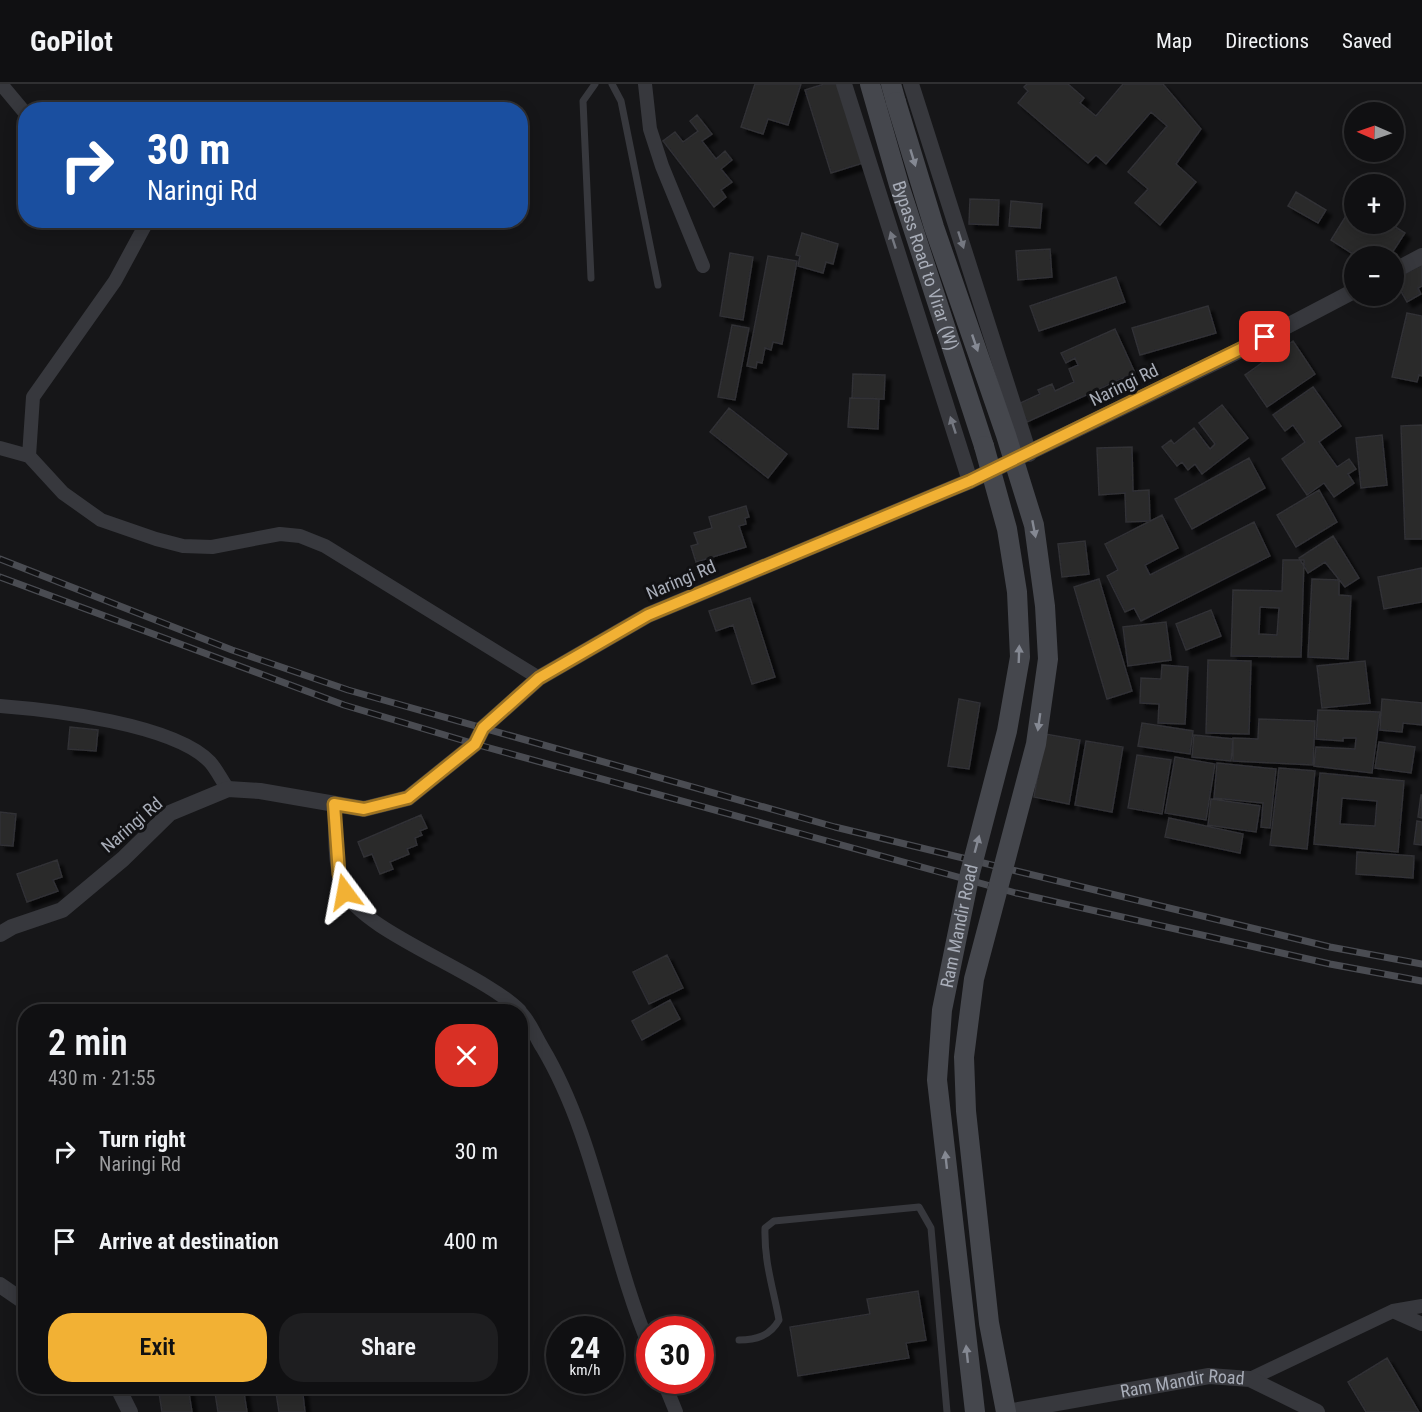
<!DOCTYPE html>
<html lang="en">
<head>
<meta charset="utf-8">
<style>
	:root { --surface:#101012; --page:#1e1e20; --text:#f1f3f6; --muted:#9c9d9f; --line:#303032; --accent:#f2b134 }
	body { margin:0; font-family:"Roboto Condensed",sans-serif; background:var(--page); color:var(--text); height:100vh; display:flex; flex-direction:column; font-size:22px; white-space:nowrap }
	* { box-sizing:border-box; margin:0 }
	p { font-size:20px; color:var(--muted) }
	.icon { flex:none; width:33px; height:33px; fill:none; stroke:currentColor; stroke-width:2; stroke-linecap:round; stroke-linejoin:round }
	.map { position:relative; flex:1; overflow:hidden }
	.drawer { position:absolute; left:18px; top:920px; width:510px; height:390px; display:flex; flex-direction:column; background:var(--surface); border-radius:24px; box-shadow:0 3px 15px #0003,0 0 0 2px var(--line) }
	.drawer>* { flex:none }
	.top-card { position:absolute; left:18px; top:18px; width:510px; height:126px; border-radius:24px; box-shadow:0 3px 15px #0003,0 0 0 2px var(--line); background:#1a4fa0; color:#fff; overflow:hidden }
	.needle { width:39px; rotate:272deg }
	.buttons { position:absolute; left:1344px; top:18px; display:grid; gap:12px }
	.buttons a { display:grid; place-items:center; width:60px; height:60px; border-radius:50%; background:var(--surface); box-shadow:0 3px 15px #0003,0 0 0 2px var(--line); font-size:30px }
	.speed { position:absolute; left:546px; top:1232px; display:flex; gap:12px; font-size:30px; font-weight:700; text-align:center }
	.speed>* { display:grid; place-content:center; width:78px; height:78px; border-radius:50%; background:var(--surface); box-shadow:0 3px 15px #0003,0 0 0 2px var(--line); line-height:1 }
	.speed small { font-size:15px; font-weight:400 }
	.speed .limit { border:9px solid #d22; background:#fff; color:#111 }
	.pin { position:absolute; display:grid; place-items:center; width:51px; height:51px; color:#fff; margin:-26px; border-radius:12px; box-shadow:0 3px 9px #0006 }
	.me { position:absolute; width:66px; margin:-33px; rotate:347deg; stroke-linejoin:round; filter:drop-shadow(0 0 4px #0008) }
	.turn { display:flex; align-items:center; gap:21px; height:126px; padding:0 30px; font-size:27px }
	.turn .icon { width:78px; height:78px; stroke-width:2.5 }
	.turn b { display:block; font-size:42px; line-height:51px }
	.round { display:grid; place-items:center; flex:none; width:63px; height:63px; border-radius:24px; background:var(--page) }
	.head { display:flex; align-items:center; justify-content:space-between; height:102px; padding:0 30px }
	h1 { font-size:36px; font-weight:600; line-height:45px }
	.button { display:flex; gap:12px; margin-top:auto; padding:12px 30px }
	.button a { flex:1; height:69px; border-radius:24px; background:var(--accent); color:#111; font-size:24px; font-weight:600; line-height:69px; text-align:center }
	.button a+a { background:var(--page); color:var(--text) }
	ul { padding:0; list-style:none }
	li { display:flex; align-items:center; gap:18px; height:90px; padding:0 30px }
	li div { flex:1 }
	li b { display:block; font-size:22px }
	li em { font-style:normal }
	header { display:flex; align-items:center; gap:36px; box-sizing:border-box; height:84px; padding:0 30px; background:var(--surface); border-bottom:2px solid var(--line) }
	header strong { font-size:28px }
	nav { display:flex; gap:33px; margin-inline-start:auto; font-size:21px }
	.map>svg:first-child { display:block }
	.building { fill:#29292c; stroke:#303034; stroke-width:1.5; fill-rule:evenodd; filter:url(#shadow) }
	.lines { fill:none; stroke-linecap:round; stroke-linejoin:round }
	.service { stroke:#37383d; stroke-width:7 }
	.minor { stroke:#37383d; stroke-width:14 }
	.tertiary { stroke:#37383d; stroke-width:16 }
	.secondary { stroke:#45474d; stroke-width:20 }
	.rail-casing { stroke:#4a4c52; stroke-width:7 }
	.rail { stroke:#111113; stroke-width:4.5; stroke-dasharray:14; stroke-linecap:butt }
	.secondary-bridge { stroke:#45474d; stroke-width:20 }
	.oneway { fill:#858993 }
	.oneway2 { fill:#757881 }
	.route-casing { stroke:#9d7322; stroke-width:15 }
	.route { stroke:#f2b134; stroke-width:10 }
	.labels { text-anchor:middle; stroke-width:6; stroke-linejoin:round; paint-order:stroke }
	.street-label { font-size:18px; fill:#a8adb8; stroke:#111113 }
</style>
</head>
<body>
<header>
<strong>GoPilot</strong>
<nav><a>Map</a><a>Directions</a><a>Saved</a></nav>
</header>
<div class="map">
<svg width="1422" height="1328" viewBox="0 0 1422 1328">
	<defs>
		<filter id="shadow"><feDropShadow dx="5.5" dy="5.5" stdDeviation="1.5" flood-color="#0009"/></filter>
	</defs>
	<rect width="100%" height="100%" fill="#161618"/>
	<path class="building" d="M755 0H801L788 41 768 35 763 50 741 43Z
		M824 0H837L863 79 831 89 805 6Z
		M1027 0H1068L1084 14 1080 19 1096 32 1123 0H1163L1201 45 1176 80 1196 98 1160 141 1135 119 1148 105 1128 88 1167 42 1151 28 1106 80 1096 71 1088 79 1018 19 1028 7 1024 3Z
		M697 31 712 50 702 57 716 75 725 67 732 76 721 85 732 98 721 106 726 113 714 123 663 57 675 48 683 58 698 47 690 37Z
		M1296 108 1326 126 1318 139 1288 122Z
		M970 115 999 116 998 141 969 140Z
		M1011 117 1042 120 1040 144 1009 142Z
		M1354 119V140H1391L1405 149 1390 172H1356L1331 156Z
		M802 149 838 160 833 180 826 178 823 189 798 182 800 172 796 171Z
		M1050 165 1052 193 1018 196 1016 167Z
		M730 169 753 173 743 236 720 232Z
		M768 172 797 177 782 260 773 258 771 266 765 264 762 279 757 278 756 284 747 282Z
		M1422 180V202L1418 204 1421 210 1407 218 1394 195Z
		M1116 193 1125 218 1039 247 1030 222Z
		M1208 222 1216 249 1140 271 1132 244Z
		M1407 229 1422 232V292L1419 291 1417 298 1392 293Z
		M732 241 749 244 735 316 718 313Z
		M1115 245 1135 289 1027 338 1018 320 1040 310 1038 306 1052 300 1055 307 1074 298 1069 285 1078 281 1075 274 1066 279 1061 269Z
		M1293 257 1315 290 1267 323 1245 291Z
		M853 290 885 291 884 315 852 314Z
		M1313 303 1341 342 1319 358 1337 383 1349 375 1356 385 1348 390 1354 399 1334 413 1324 399 1307 411 1282 375 1305 358 1293 341 1285 347 1273 331Z
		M850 314 879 315 878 345 848 343Z
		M1222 321 1248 354 1202 390 1195 380 1188 386 1182 378 1177 382 1162 363 1171 356 1174 360 1194 344 1210 365 1215 360 1199 339Z
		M729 324 787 370 768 394 710 348Z
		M1422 341V455H1405L1401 342Z
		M1382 351 1387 401 1361 404 1356 354Z
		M1132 363 1133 407 1149 406 1150 437 1126 438 1125 409 1099 411 1097 364Z
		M1249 374 1265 404 1192 445 1175 415Z
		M1319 406 1337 438 1296 463 1277 431Z
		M746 422 749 433 745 434 746 440 739 442 746 463 696 478 691 462 698 460 694 449 712 444 709 433Z
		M1162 431 1178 464 1145 481 1150 491 1254 438 1270 472 1141 537 1134 524 1125 528 1107 492 1118 486 1105 460Z
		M1333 452 1359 494 1345 503 1325 478 1308 489 1299 474Z
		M1085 457 1089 490 1062 493 1058 460Z
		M1283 476H1304L1301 573 1231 572 1233 506 1282 507ZM1260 523 1279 524 1277 551 1259 550Z
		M1422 484V518L1384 525 1378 493Z
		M1099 495 1132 607 1107 615 1074 503Z
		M1312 495 1339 496V511L1351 512 1348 575 1308 573Z
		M750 514 775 593 752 600 733 541 716 547 709 527Z
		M1211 526 1221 552 1186 566 1176 540Z
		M1166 538 1171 576 1128 582 1123 543Z
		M1208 576 1251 577 1249 650 1206 649Z
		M1365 577 1370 619 1322 624 1317 582Z
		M1162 581 1188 583 1185 640 1158 639 1159 620 1140 619 1141 594 1161 595Z
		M959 615 980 619 969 685 948 682Z
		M1382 615 1422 619V641L1403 639 1402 648 1380 646Z
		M1318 626 1380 628 1372 689 1314 682 1316 663 1355 665 1356 654H1343V657L1316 655Z
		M1259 635 1315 637 1313 681 1233 677V654L1258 655Z
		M1142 639 1193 647 1190 670 1138 662Z
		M70 643 98 646 96 667 68 665Z
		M1045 650 1080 656 1069 720 1034 713Z
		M1194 651 1233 655 1231 677 1192 673Z
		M1086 657 1123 663 1112 728 1075 721Z
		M1379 658 1415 663 1411 689 1375 684Z
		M1137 671 1171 676 1162 730 1128 724Z
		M1175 673 1215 680 1206 736 1165 729Z
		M1217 679 1276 685 1270 744 1261 743 1263 719 1214 714Z
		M1279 684 1315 687 1307 765 1270 761Z
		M1320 689 1404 697 1398 768 1314 760ZM1342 714 1377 717 1375 742 1340 740Z
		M1421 711H1422V734L1418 733Z
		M1211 715 1260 722 1256 748 1208 741Z
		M0 728 16 730 13 762 0 761Z
		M421 731 427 744 420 747 422 751 415 754 417 761 407 765 409 770 390 778 393 785 380 790 372 770 364 773 358 758Z
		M1169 734 1243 750 1240 769 1165 753Z
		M1417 737 1422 738V761L1414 760Z
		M1357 768 1414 772 1413 794 1356 790Z
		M57 776 62 793 53 796 58 807 27 818 17 790Z
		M667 871 683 904 649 920 633 888Z
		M670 916 680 935 642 956 632 937Z
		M196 922 197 927H172Z
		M918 1207 926 1256 906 1259 909 1274 798 1292 790 1243 870 1230 867 1215Z
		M1387 1274 1419 1328H1366L1348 1298Z
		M158 1302H188L192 1328H162Z
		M214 1302H243L247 1328H218Z
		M275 1302H302L305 1328H279Z"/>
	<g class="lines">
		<path class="service" d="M612 0 621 17 658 201
			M591 194 583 17 595 0
			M739 1256C756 1256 770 1252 779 1236 773 1203 764 1178 765 1144L774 1137 919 1123 931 1144 947 1328"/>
		<path class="minor" d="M1 0 26 30
			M645 0 650 45 662 82 703 182
			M0 364 29 372 63 409 101 436 156 455 183 462 212 463 280 450 300 452 325 462 539 594
			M29 372 33 313 115 197 148 136
			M0 622C52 626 174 640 210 678 217 686 222 697 228 705
			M334 720C336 748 333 781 344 806 362 848 482 888 520 927
			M520 928C530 937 535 952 542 963 596 1053 609 1167 650 1264
			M1393 1227 1422 1240
			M1250 1295 1393 1227 1422 1222
			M663 1296 676 1328"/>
		<g class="tertiary">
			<path d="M844 0 970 397"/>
			<path d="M911 0 1029 370"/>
			<path d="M1394 187 1422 172"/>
			<path d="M0 850 12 843 62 826 123 775 170 729 228 705 260 707 364 725 408 714 475 660 483 644 539 594 648 531 970 397 1247 263 1354 207"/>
			<path d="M0 1201 26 1219"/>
			<path d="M117 1302 130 1328"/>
			<path id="s1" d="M1007 1328 1209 1292 1250 1295 1317 1328"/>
		</g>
		<g class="secondary">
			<path id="s2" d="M870 0 899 101 984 362"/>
			<path d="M891 0 896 18"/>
		</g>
		<g class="rail-casing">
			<path id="rail" d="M0 475 232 566 348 606 835 743 1330 863 1422 880
				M0 493 344 621 475 660 1016 809 1330 880 1422 897"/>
		</g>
		<use href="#rail" class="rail"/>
		<g class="secondary-bridge">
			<path d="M896 18 934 143 1006 351 1034 441 1045 522 1048 575 1036 660 974 895 964 973 966 1027 989 1239 1006 1328"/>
			<path id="s3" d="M975 1328 937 996 942 926 970 789 1007 647 1020 573 1017 508 1007 445 984 362"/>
		</g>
	</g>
	<defs><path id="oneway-solid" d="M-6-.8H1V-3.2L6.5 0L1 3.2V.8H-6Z" transform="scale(1.5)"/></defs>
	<g class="oneway">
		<use href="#oneway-solid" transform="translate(913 74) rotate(73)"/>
		<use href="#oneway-solid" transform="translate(975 259) rotate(71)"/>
		<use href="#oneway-solid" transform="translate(1034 445) rotate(79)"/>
		<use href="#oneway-solid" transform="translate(1019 570) rotate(-88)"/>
		<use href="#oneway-solid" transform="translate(1039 638) rotate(98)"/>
		<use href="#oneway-solid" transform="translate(977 760) rotate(-75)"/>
		<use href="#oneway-solid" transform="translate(946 1076) rotate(-96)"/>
		<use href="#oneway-solid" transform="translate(967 1270) rotate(-96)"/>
	</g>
	<g class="oneway2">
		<use href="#oneway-solid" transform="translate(893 156) rotate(-108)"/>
		<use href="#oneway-solid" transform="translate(961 156) rotate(72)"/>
		<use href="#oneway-solid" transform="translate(953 341) rotate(-108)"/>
	</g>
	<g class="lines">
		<g class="route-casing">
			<path id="route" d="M345 808 339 790 334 720 364 725 408 714 475 660 483 644 539 594 648 531 970 397 1265 253"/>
		</g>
		<use href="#route" class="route"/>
	</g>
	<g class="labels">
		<g class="street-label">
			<text dy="6" stroke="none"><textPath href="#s2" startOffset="190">Bypass Road to Virar (W)</textPath></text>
			<text transform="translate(1124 301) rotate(-26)" y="6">Naringi Rd</text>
			<text transform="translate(681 496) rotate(-23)" y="6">Naringi Rd</text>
			<text transform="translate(132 741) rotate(-41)" y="6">Naringi Rd</text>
			<text dy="6" stroke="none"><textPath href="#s3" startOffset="490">Ram Mandir Road</textPath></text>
			<text dy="6" stroke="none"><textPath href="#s1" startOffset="178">Ram Mandir Road</textPath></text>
		</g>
	</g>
</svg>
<div class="buttons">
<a><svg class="needle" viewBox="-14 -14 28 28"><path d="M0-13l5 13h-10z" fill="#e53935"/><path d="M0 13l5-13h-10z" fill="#9c9d9f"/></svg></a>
<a>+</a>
<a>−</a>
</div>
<div class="speed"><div>24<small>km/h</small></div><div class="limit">30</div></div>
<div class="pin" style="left:1265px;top:253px;background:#d93025"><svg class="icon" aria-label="arrive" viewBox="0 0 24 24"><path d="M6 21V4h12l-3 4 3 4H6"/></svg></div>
<svg class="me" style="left:345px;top:808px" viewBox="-20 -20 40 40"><path d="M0-17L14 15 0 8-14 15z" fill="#f2b134" stroke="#fff" stroke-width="4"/></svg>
<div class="top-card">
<div class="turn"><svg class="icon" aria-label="right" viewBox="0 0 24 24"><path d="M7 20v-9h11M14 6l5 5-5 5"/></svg><div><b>30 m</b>Naringi Rd</div></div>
</div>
<section class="drawer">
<div class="head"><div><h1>2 min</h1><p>430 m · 21:55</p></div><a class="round" style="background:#d93025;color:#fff"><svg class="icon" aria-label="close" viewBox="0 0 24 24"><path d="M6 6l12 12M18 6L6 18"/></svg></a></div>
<ul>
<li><svg class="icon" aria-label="right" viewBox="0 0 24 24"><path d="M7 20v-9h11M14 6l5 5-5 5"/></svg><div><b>Turn right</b><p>Naringi Rd</p></div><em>30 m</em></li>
<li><svg class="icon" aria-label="arrive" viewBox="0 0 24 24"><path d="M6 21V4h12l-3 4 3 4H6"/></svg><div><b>Arrive at destination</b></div><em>400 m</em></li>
</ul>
<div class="button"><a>Exit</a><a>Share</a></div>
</section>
</div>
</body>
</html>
